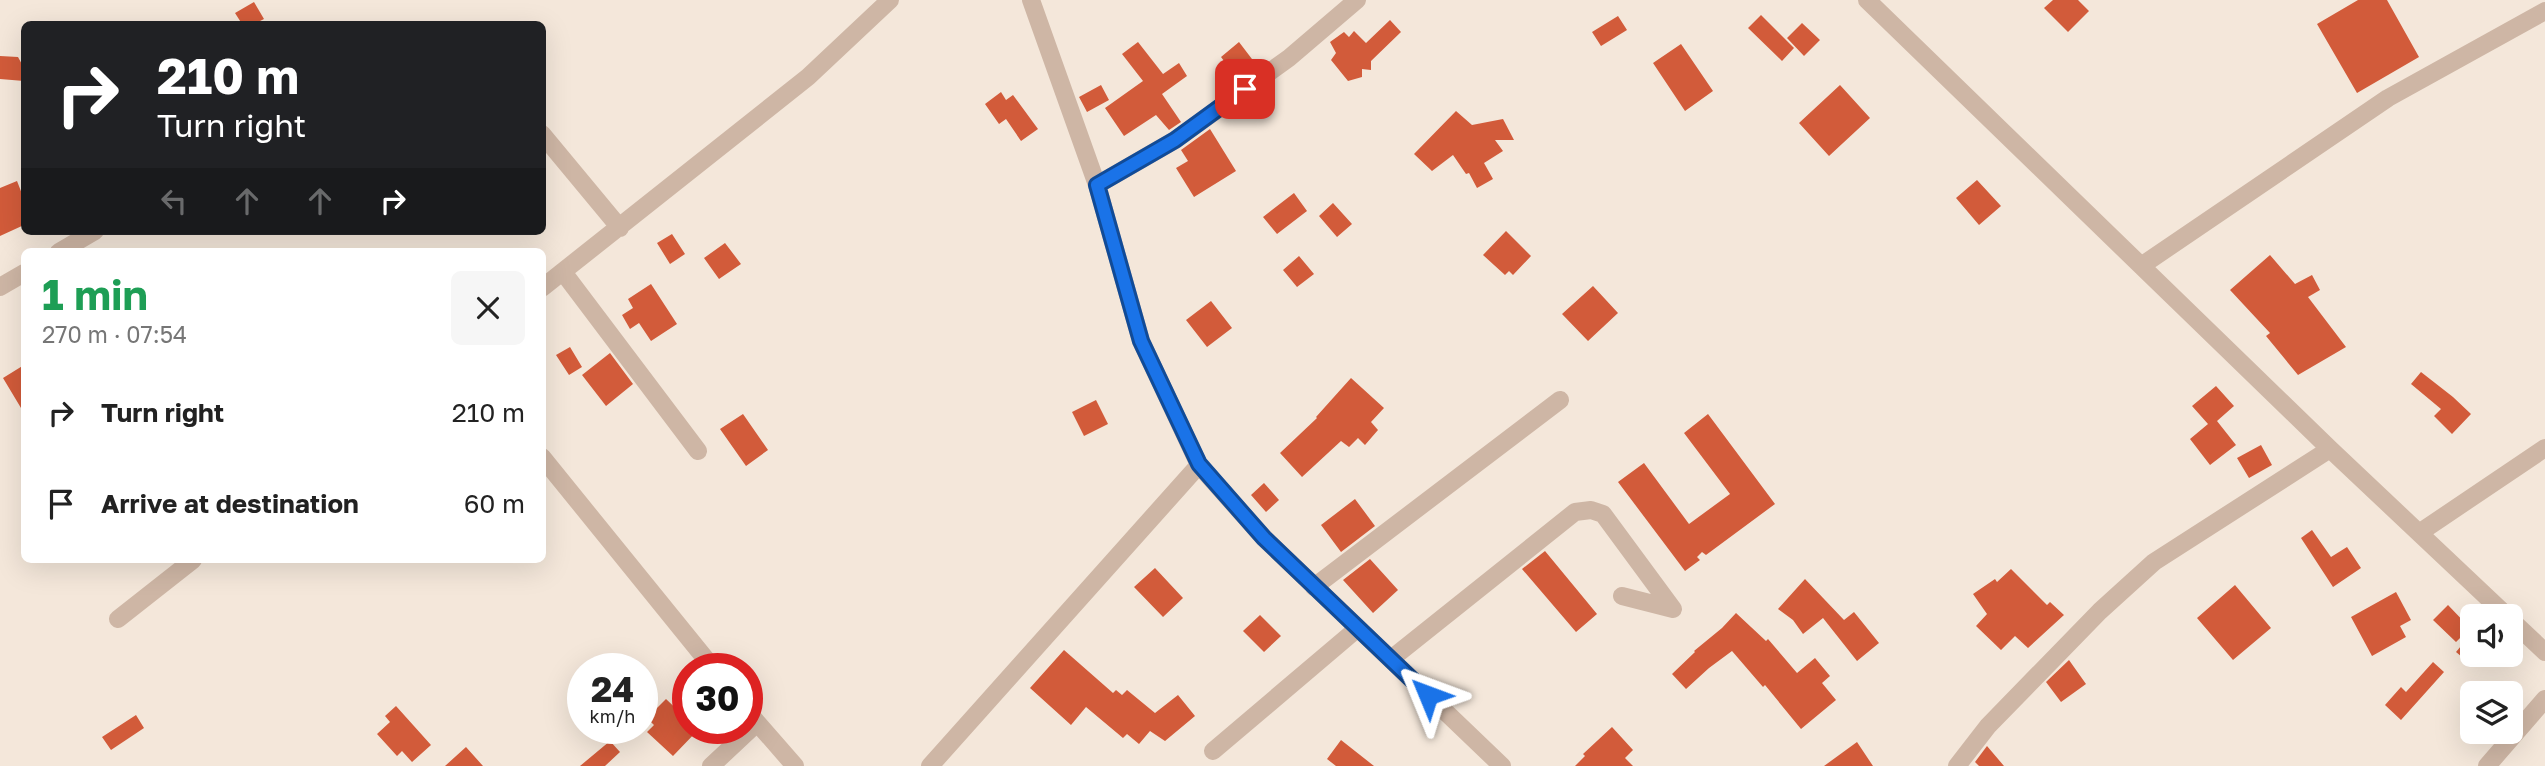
<!DOCTYPE html>
<html lang="en">
<head>
<meta charset="utf-8">
<style>
	:root { --surface:#fff; --page:#f6f6f6; --text:#222; --muted:#767676 }
	body { margin:0; font-family:"Golos Text",sans-serif; background:var(--page); color:var(--text); height:100vh; display:flex; flex-direction:column; font-size:26px; white-space:nowrap }
	* { box-sizing:border-box; margin:0 }
	p { font-size:23px; color:var(--muted) }
	.icon { flex:none; width:38px; height:38px; fill:none; stroke:currentColor; stroke-width:2; stroke-linecap:round; stroke-linejoin:round }
	.map { position:relative; flex:1; overflow:hidden }
	.details { position:absolute; left:21px; top:248px; width:525px; height:315px; display:flex; flex-direction:column; background:var(--surface); border-radius:10px; box-shadow:0 7px 28px #0002 }
	.details>* { flex:none }
	.guide { position:absolute; left:21px; top:21px; width:525px; height:214px; border-radius:10px; box-shadow:0 7px 28px #0002; background:#202124; color:#fff; overflow:hidden }
	.tools { position:absolute; left:2460px; top:604px; display:grid; gap:14px }
	.tools a { display:grid; place-items:center; width:63px; height:63px; border-radius:10px; background:var(--surface); box-shadow:0 7px 28px #0002; font-size:35px }
	.speed { position:absolute; left:567px; top:653px; display:flex; gap:14px; font-size:35px; font-weight:700; text-align:center }
	.speed>* { display:grid; place-content:center; width:91px; height:91px; border-radius:50%; background:var(--surface); box-shadow:0 7px 28px #0002; line-height:1 }
	.speed small { font-size:18px; font-weight:400 }
	.speed .limit { border:10px solid #d22; background:#fff; color:#111 }
	.pin { position:absolute; display:grid; place-items:center; width:60px; height:60px; color:#fff; margin:-30px; border-radius:14px; box-shadow:0 4px 10px #0006 }
	.me { position:absolute; width:77px; margin:-38px; rotate:314deg; stroke-linejoin:round; filter:drop-shadow(0 0 5px #0008) }
	.turn { display:flex; align-items:center; gap:24px; height:147px; padding:0 21px; font-size:32px }
	.turn .icon { width:91px; height:91px; stroke-width:2.5 }
	.turn b { display:block; font-size:49px; line-height:60px }
	.lanes { display:flex; align-items:center; height:66px; padding:0 21px; background:#0003; justify-content:center; gap:35px; direction:ltr }
	.lanes .off { opacity:.35 }
	.round { display:grid; place-items:center; flex:none; width:74px; height:74px; border-radius:10px; background:var(--page) }
	.summary { display:flex; align-items:center; justify-content:space-between; height:119px; padding:0 21px }
	h1 { font-size:42px; font-weight:700; line-height:52px; color:#1e9e55 }
	ul { padding:0; list-style:none }
	li { display:flex; align-items:center; gap:21px; height:91px; padding:0 21px }
	li div { flex:1 }
	li b { display:block; font-size:26px }
	li em { font-style:normal }
	.map>svg:first-child { display:block }
	.building { fill:#d25b3a }
	.lines { fill:none; stroke-linecap:round; stroke-linejoin:round }
	.minor { stroke:#ceb6a5; stroke-width:18 }
	.route-casing { stroke:#114b97; stroke-width:18 }
	.route { stroke:#1a73e8; stroke-width:12 }
</style>
</head>
<body>
<div class="map">
<svg width="2545" height="766" viewBox="0 0 2545 766">
	<rect width="100%" height="100%" fill="#f4e7da"/>
	<path class="building" d="M2053 0H2078L2089 11 2068 32 2044 8Z
		M2358 0H2387L2419 57 2357 93 2317 24Z
		M254 2 264 19 254 24H242L235 13Z
		M1761 15 1794 48 1782 61 1748 28Z
		M1618 16 1627 30 1601 46 1592 32Z
		M1390 20 1401 32 1371 61V70L1362 69V77L1348 81 1331 60 1336 53 1330 42 1344 32 1349 37 1354 31 1366 43Z
		M1802 23 1820 40 1804 56 1787 38Z
		M1138 42 1163 74 1179 63 1187 76 1162 94 1181 122 1169 130 1156 115 1124 136 1105 108 1143 81 1122 54Z
		M1239 42 1255 63 1237 78 1221 57Z
		M1681 44 1713 91 1685 111 1653 63Z
		M0 56 18 57 24 68V81L0 79Z
		M1101 85 1109 100 1087 112 1079 97Z
		M1840 85 1870 118 1829 156 1799 123Z
		M1001 92 1006 100 1013 95 1038 129 1021 141 1006 119 999 124 985 104Z
		M1456 111 1472 125 1503 119 1514 140H1495L1503 151 1484 163 1493 179 1477 188 1469 173 1466 174 1453 155 1432 171 1414 154Z
		M1210 129 1236 171 1194 197 1176 168 1188 161 1181 150Z
		M1977 180 2001 206 1979 225 1956 198Z
		M17 181 24 199V225L0 236V188Z
		M1294 193 1307 211 1277 234 1263 217Z
		M1333 203 1352 224 1337 237 1319 216Z
		M1506 231 1531 256 1513 275 1509 271 1505 275 1483 255Z
		M672 234 685 254 670 264 657 243Z
		M725 243 741 264 719 279 704 258Z
		M2270 255 2295 284 2312 275 2320 290 2308 297 2346 347 2298 375 2266 336 2270 333 2230 290Z
		M1299 256 1314 274 1297 287 1283 270Z
		M651 284 677 324 651 341 639 323 630 329 622 315 633 308 628 299Z
		M1593 286 1618 313 1588 341 1562 314Z
		M1211 301 1232 328 1207 347 1186 320Z
		M570 347 582 367 569 375 556 355Z
		M610 353 633 384 606 406 582 375Z
		M24 365V413L3 378Z
		M2421 372 2453 397 2471 414 2452 434 2434 416 2441 409 2411 384Z
		M1351 378 1384 408 1371 422 1378 430 1365 445 1358 438 1349 447 1341 441 1302 477 1280 453 1317 418 1316 417Z
		M2216 386 2234 406 2217 421 2236 445 2210 465 2190 439 2208 424 2192 406Z
		M1096 400 1108 424 1084 436 1072 412Z
		M743 414 768 450 746 466 720 429Z
		M1708 414 1775 504 1706 555 1702 552 1697 557 1700 560 1685 571 1618 482 1644 463 1689 524 1730 494 1684 433Z
		M2261 445 2272 465 2249 478 2237 458Z
		M1264 483 1279 500 1266 512 1251 495Z
		M1355 499 1375 526 1341 552 1321 525Z
		M2312 530 2331 557 2347 547 2361 568 2333 587 2301 538Z
		M1545 551 1597 614 1576 632 1522 569Z
		M1370 559 1398 590 1373 613 1343 580Z
		M1155 568 1183 598 1163 617 1134 587Z
		M2011 569 2047 605 2050 602 2064 615 2028 648 2015 636 2001 650 1976 626 1987 614 1973 594 1995 579 1997 582Z
		M1805 579 1844 620 1854 612 1879 643 1857 661 1823 618 1803 634 1793 620 1778 609Z
		M2235 585 2271 628 2233 660 2197 618Z
		M2396 592 2411 620 2400 626 2406 637 2372 656 2351 617Z
		M2448 605 2470 628 2456 642 2433 620Z
		M1736 613 1766 641 1768 639 1797 673 1815 658 1830 676 1822 683 1836 700 1801 729 1765 685 1763 687 1732 651 1709 668 1686 689 1672 674 1695 652 1694 651 1722 628Z
		M1260 615 1281 636 1264 652 1243 631Z
		M2466 640 2473 646V654L2484 656 2474 667 2456 652Z
		M1064 650 1113 693 1116 690 1122 695 1127 690 1155 713 1178 695 1195 716 1165 741 1150 731 1139 744 1127 734 1123 738 1086 707 1071 725 1030 688Z
		M2069 660 2086 684 2061 702 2046 682Z
		M2433 662 2444 672 2401 720 2385 705 2401 687 2406 692Z
		M666 699 688 720V728L698 730 673 756 647 732 654 725 647 718Z
		M396 706 431 745 412 762 402 751 397 756 377 734 390 722 385 716Z
		M136 715 144 728 111 750 102 737Z
		M1612 727 1633 750 1625 758 1633 766H1575L1585 756 1583 754Z
		M1341 740 1374 766H1336L1327 759Z
		M610 741 620 752 605 766H580Z
		M1857 742 1873 766H1824Z
		M1987 746 2004 766H1979L1975 762Z
		M466 747 483 766H445Z"/>
	<g class="lines">
		<path class="minor" d="M1867 0 2330 449 2507 616
			M542 134 620 228
			M1097 185 1175 140 1289 58 1357 0
			M59 252 95 231
			M2141 266 2388 98 2545 11
			M563 272 698 451
			M0 287 24 273
			M542 288 808 77 890 0
			M542 457 713 668
			M1199 465 1264 538 1502 766
			M2419 533 2545 448
			M1314 587 1560 400
			M118 619 193 560
			M2511 620 2545 652
			M1391 659 1575 512 1591 510 1603 514 1673 609 1622 596
			M747 711 795 766
			M1213 751 1358 628
			M711 766 757 723
			M930 766 1199 465 1141 341 1097 185 1031 0
			M1957 766 1988 726 2100 611 2154 562 2330 449
			M2487 766 2545 699"/>
	</g>
	<g class="lines">
		<g class="route-casing">
			<path id="route" d="M1245 89 1175 140 1097 185 1141 341 1199 464 1264 538 1428 695"/>
		</g>
		<use href="#route" class="route"/>
	</g>
</svg>
<div class="tools">
<a><svg class="icon" aria-label="sound" viewBox="0 0 24 24"><path d="M4 9h4l5-4v14l-5-4H4zM17 9q2 3 0 6"/></svg></a>
<a><svg class="icon" aria-label="layers" viewBox="0 0 24 24"><path d="M12 4l9 5-9 5-9-5zM3 14l9 5 9-5"/></svg></a>
</div>
<div class="speed"><div>24<small>km/h</small></div><div class="limit">30</div></div>
<div class="pin" style="left:1245px;top:89px;background:#d93025"><svg class="icon" aria-label="arrive" viewBox="0 0 24 24"><path d="M6 21V4h12l-3 4 3 4H6"/></svg></div>
<svg class="me" style="left:1428px;top:695px" viewBox="-20 -20 40 40"><path d="M0-17L14 15 0 8-14 15z" fill="#1a73e8" stroke="#fff" stroke-width="4"/></svg>
<div class="guide">
<div class="turn"><svg class="icon" aria-label="right" viewBox="0 0 24 24"><path d="M7 20v-9h11M14 6l5 5-5 5"/></svg><div><b>210 m</b>Turn right</div></div>
<div class="lanes"><svg class="icon off" aria-label="left" viewBox="0 0 24 24"><path d="M17 20v-9H6M10 6l-5 5 5 5"/></svg><svg class="icon off" aria-label="ahead" viewBox="0 0 24 24"><path d="M12 20V5M6 11l6-6 6 6"/></svg><svg class="icon off" aria-label="ahead" viewBox="0 0 24 24"><path d="M12 20V5M6 11l6-6 6 6"/></svg><svg class="icon" aria-label="right" viewBox="0 0 24 24"><path d="M7 20v-9h11M14 6l5 5-5 5"/></svg></div>
</div>
<section class="details">
<div class="summary"><div><h1>1 min</h1><p>270 m · 07:54</p></div><a class="round"><svg class="icon" aria-label="close" viewBox="0 0 24 24"><path d="M6 6l12 12M18 6L6 18"/></svg></a></div>
<ul>
<li><svg class="icon" aria-label="right" viewBox="0 0 24 24"><path d="M7 20v-9h11M14 6l5 5-5 5"/></svg><div><b>Turn right</b></div><em>210 m</em></li>
<li><svg class="icon" aria-label="arrive" viewBox="0 0 24 24"><path d="M6 21V4h12l-3 4 3 4H6"/></svg><div><b>Arrive at destination</b></div><em>60 m</em></li>
</ul>
</section>
</div>
</body>
</html>
